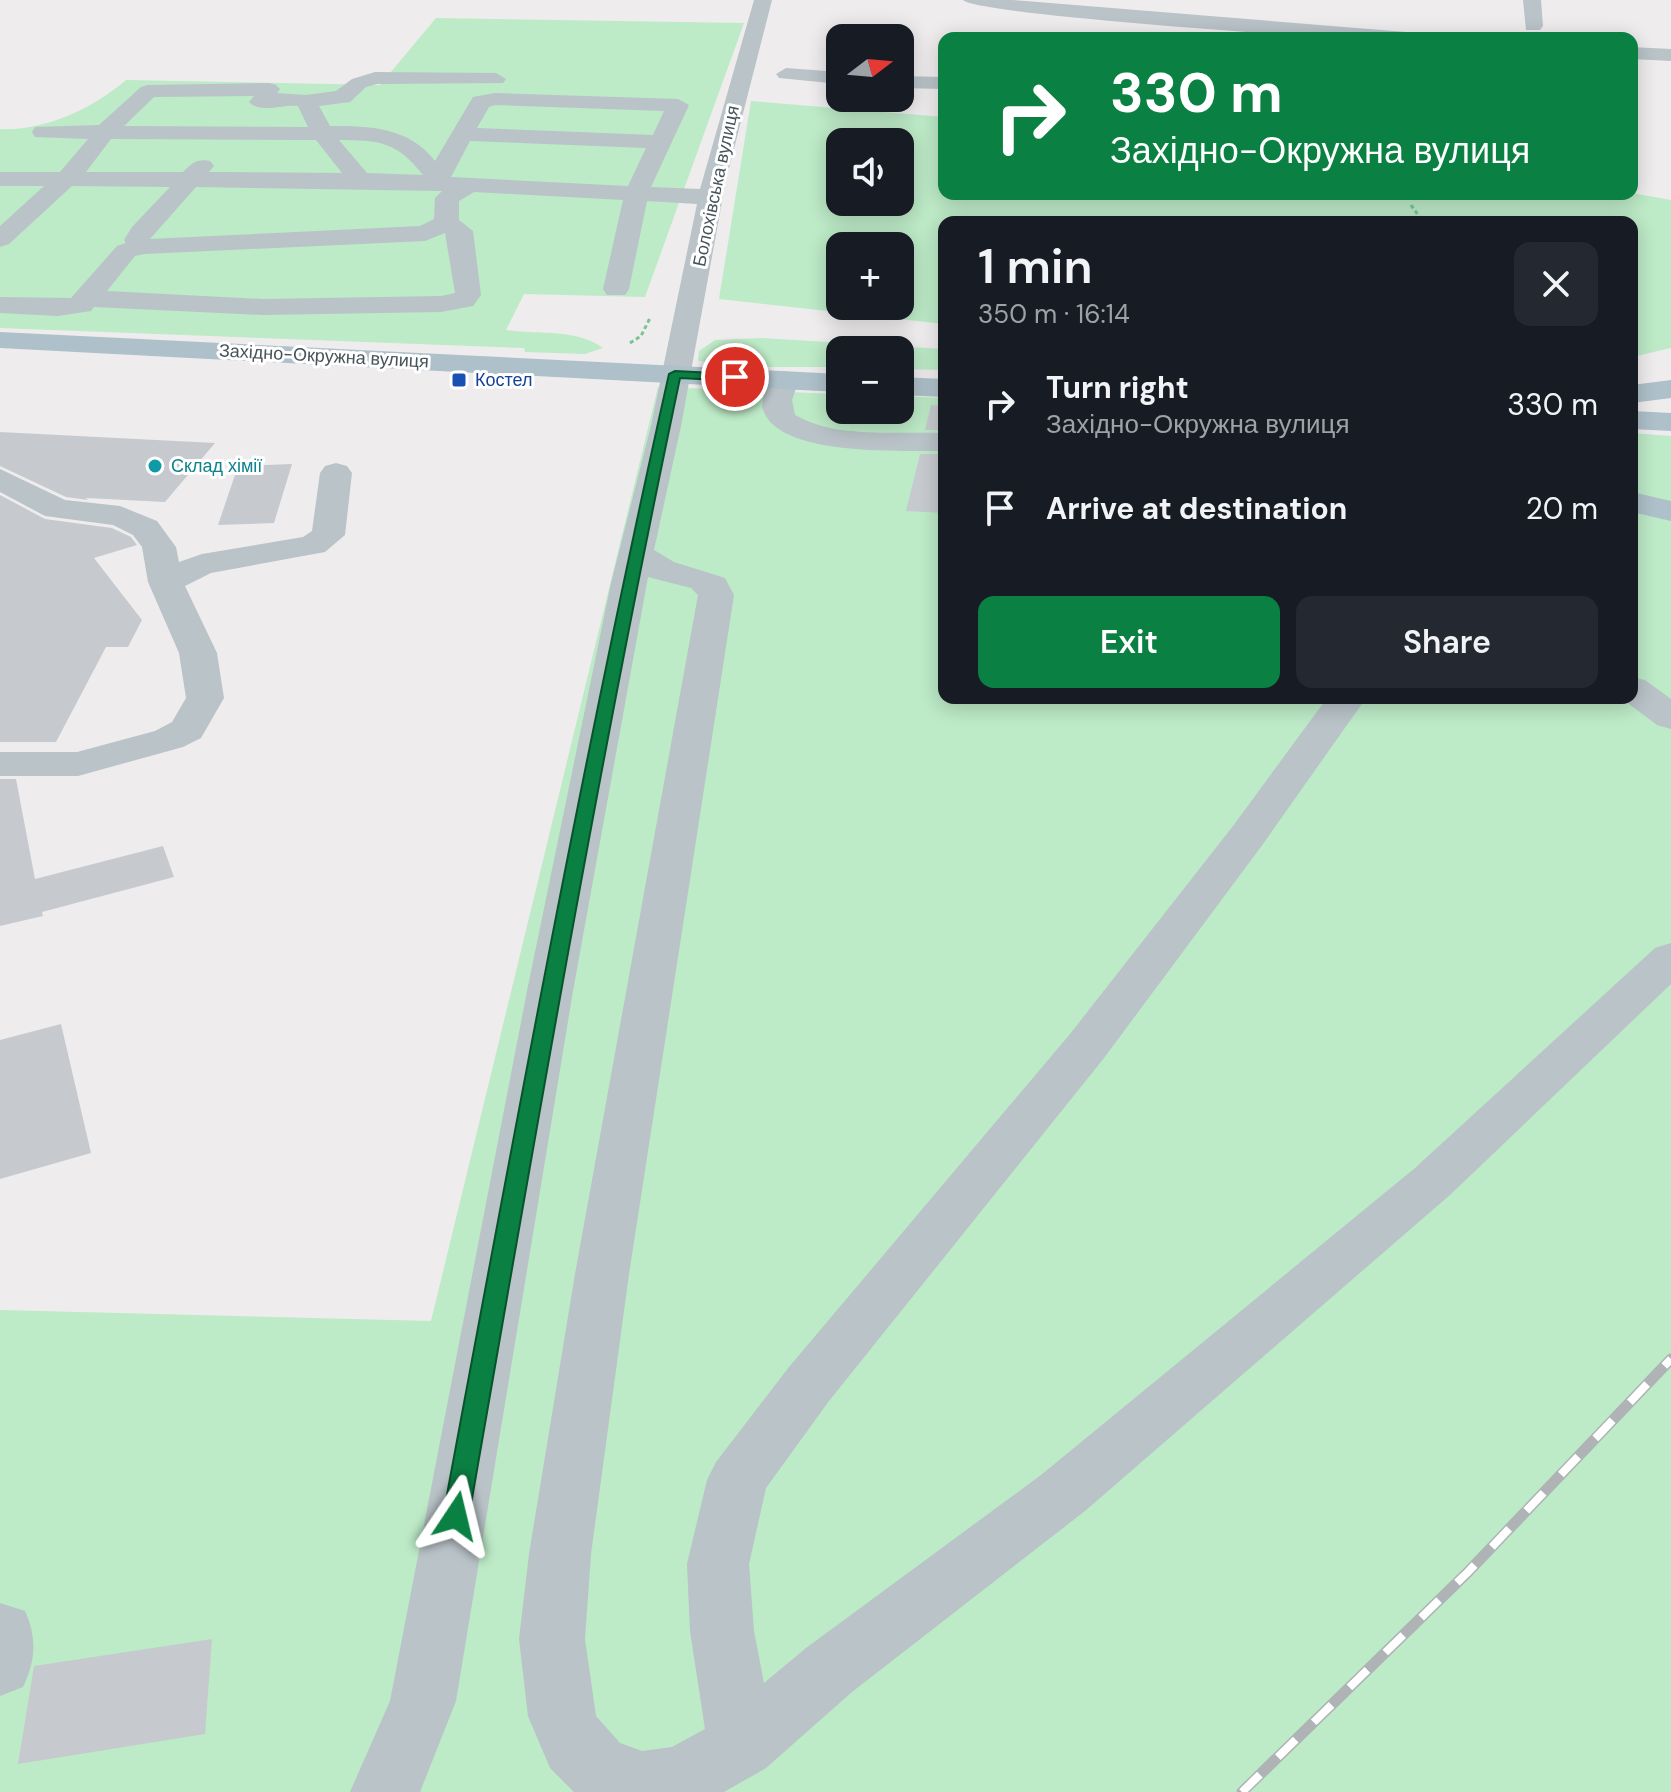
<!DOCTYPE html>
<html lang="en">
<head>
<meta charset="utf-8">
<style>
	:root { --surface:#171b24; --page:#242831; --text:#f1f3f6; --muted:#9ea1a6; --accent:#0b8043 }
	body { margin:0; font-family:"DM Sans",sans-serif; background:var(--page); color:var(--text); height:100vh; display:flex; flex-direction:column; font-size:30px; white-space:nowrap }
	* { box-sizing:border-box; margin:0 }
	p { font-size:26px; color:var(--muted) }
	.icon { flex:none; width:44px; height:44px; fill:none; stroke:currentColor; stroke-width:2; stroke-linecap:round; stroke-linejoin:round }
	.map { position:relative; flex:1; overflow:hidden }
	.details { position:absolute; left:938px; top:216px; width:700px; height:488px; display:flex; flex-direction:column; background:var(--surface); border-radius:16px; box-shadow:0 4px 20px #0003 }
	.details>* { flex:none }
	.hud { position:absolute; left:938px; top:32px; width:700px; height:168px; border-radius:16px; box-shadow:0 4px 20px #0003; background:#0b8043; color:#fff; overflow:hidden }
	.needle { width:52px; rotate:74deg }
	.buttons { position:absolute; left:826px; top:24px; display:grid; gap:16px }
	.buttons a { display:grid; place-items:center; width:88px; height:88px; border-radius:16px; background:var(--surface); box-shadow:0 4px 20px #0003; font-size:40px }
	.pin { position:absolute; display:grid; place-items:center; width:68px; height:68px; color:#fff; margin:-34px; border:4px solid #fff; border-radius:50%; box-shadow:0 2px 8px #0007 }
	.me { position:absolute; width:88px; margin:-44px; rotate:10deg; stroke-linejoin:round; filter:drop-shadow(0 0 6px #0008) }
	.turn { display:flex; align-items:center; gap:28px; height:168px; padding:0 40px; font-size:36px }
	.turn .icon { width:104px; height:104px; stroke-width:2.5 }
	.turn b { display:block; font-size:56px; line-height:68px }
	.round { display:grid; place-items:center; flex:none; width:84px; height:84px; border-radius:16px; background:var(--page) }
	.head { display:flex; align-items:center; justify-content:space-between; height:136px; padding:0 40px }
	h1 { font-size:48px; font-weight:600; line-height:60px }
	.button { display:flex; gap:16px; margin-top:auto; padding:16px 40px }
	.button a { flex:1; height:92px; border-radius:16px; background:var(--accent); color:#fff; font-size:32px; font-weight:600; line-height:92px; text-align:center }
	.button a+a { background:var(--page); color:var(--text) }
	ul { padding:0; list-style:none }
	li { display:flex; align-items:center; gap:24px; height:104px; padding:0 40px }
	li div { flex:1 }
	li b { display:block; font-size:30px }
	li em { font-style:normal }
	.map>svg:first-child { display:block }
	.green { fill:#bdeac7; fill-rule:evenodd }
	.building { fill:#c6cace }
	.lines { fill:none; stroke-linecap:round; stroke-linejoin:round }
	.path { stroke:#78c593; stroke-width:3; stroke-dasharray:4 3; stroke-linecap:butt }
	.minor { fill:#b9c3c8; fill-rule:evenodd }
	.major { fill:#aec0ca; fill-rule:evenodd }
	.rail-casing { stroke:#afb3b6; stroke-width:11 }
	.rail { stroke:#fff; stroke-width:8; stroke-dasharray:25; stroke-linecap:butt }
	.route { fill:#0b8043; stroke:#07532c; stroke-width:2 }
	.transit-dot { fill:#1a4fb4; stroke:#fff; stroke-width:3 }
	.culture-dot { fill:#0f9aa8; stroke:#fff; stroke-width:3 }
	.labels { text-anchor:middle; stroke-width:6; stroke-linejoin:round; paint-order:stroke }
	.far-street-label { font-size:18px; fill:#465358; stroke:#fff }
	.far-transit-label { font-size:18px; fill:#164399; stroke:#fff; text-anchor:start }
	.far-culture-label { font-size:18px; fill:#0d838f; stroke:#fff; text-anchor:start }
</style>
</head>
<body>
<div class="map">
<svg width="1671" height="1792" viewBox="0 0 1671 1792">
	<rect width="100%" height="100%" fill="#efeced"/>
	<path class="green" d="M436 18 744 23 645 297 524 294 506 330C538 335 575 328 603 348L585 354 525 352 524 348 0 328V129C45 131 92 109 126 80L380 85Z
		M751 101 944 117V194L1632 193 1671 200V348L1632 357V222H944V324L719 299ZM900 142V202H840V142ZM900 246V306H840V246Z
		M762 338 944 349V370L900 369V350H840V367H748L698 361 699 351 715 340Z
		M658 387 840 394V410H900V396L944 398V698H1632V433L1671 436V1792H0V1310L431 1321Z"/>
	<path class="building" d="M931 405 944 406V430H925Z
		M0 432 215 443 165 502 86 498 88 500 66 497 0 466Z
		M920 454H944V513L906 511Z
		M292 464 274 523 218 525 238 466Z
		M0 495 45 519 112 528 131 537 137 545 94 558 142 620 128 647H106L56 742H0Z
		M0 779H16L35 879 163 846 174 877 42 912 43 916 0 926Z
		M61 1024 91 1153 0 1179V1040Z
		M212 1639 205 1734 18 1764 34 1666Z"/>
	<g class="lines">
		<path class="path" d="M1411 205 1423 222
			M630 343 641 336 650 318"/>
		<path class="minor" d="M754 0H772L726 180 681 426 654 550 674 562 725 578 734 595 629 1274 591 1554 585 1639 596 1716 620 1743 642 1751 672 1747 705 1729 690 1631 687 1564 707 1480 716 1462 789 1367 1070 1034 1233 826 1327 698H1366L1263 844 1104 1058 829 1401 766 1488 749 1564 754 1631 764 1683 806 1648 1041 1475 1415 1168 1655 948 1671 943V984L1451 1194 1085 1511 852 1692 766 1768 724 1792H574L550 1768 528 1716 519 1639 529 1554 575 1274 698 595 691 588 648 577 573 991 456 1701 420 1792H350L390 1701 527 991 611 583 651 426 697 204 647 201 629 289 625 295H607L603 289 623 200 474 192 459 201V220L473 231 481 295 473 306 441 312 263 315 94 307 91 311 58 316 0 313V297L71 298 117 246 126 243 124 240 132 227 170 187 72 186 9 244 0 247V226L44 186H0V172H60L88 139 35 137 32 132 35 127 99 125 141 87 148 85 269 83 276 85 280 89 277 93 306 95 336 91 352 79 375 72 496 73 506 79 503 83 377 84 366 87 350 102 319 106 330 126C370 126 409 127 435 161L473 97 495 93 678 99 689 105 651 187 700 189ZM254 96 249 102C261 114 282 104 298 106L308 127 124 126 154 97ZM495 105 664 111 653 135 477 128 489 107ZM111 139 316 140 342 173 209 172 214 166 210 161C197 158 192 163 183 172H86ZM339 140C380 140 397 142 423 175L367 173ZM470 141 646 148 628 186 451 177ZM196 187 442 191 435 198 434 219 420 226 150 239ZM445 233 455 293 441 296 263 299 107 291 135 256 144 254 425 241Z
			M963 0H1013L1406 32 1416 38C1388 38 1359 39 1331 38 1288 35 976 14 963 0Z
			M1523 0H1541L1543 26 1540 30H1526Z
			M1632 47 1671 49V61L1632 59Z
			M786 68 840 72V84L779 78 776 74Z
			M900 76 944 77V89L900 88Z
			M784 371 794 374 799 380 792 400 795 415C836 439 898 431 944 433V451C902 450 773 458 762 406L765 390 774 374Z
			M336 463 347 466 352 473 345 535 325 552 211 573 185 586 217 653 224 698 201 738 183 747 78 776H0V752H77L155 731 172 722 186 698 179 653 148 582 142 547 133 535 113 525 45 516 0 492V469L65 500 120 506 157 521 176 547 179 562 202 554 303 537 312 531 320 473 325 466Z
			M1632 677 1645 680 1671 699V729L1657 725 1621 698H1632Z
			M0 1603 25 1611C37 1638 36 1660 23 1687L0 1696Z"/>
		<path class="major" d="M0 332 840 374V392L0 348Z
			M900 377 944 379V397L900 395Z
			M1671 380V398L1632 403V385Z
			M1632 411 1671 413V431L1632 429Z
			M1632 492 1671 501V521L1632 512Z"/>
		<g class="rail-casing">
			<path id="rail" d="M1242 1792 1468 1572 1671 1359"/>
		</g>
		<use href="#rail" class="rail"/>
	</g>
	<path class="route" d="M675 371 735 374 741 377 735 381 680 378C600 756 535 1136 469 1516L465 1524 456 1527 447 1524 443 1516C514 1134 584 753 669 374Z"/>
	<rect class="transit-dot" x="451" y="372" width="16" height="16" rx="4"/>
	<circle class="culture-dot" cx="155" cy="466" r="8"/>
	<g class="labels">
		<g class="far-street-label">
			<text transform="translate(716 186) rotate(-78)" y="6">Болохівська вулиця</text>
			<text transform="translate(324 356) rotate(3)" y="6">Західно-Окружна вулиця</text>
		</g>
		<g class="far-transit-label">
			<text x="475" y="386">Костел</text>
		</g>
		<g class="far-culture-label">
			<text x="171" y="472">Склад хімії</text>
		</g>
	</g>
</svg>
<div class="buttons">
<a><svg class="needle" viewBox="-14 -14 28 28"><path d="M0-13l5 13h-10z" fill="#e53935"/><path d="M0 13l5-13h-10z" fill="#9ea1a6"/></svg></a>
<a><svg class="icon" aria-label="sound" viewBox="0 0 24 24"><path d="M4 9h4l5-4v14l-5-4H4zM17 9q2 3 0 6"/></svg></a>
<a>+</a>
<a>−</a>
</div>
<div class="pin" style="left:735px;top:377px;background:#d93025"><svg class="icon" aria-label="arrive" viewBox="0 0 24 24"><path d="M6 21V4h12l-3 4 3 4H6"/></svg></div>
<svg class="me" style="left:456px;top:1516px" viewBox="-20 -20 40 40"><path d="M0-17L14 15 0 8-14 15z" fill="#0b8043" stroke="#fff" stroke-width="4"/></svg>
<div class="hud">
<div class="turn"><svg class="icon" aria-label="right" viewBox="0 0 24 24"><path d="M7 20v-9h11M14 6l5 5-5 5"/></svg><div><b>330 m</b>Західно-Окружна вулиця</div></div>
</div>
<section class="details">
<div class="head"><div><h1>1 min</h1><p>350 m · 16:14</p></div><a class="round"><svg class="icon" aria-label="close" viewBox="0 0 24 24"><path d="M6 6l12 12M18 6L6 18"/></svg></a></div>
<ul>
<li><svg class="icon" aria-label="right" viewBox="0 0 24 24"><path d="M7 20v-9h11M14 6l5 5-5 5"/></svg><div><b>Turn right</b><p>Західно-Окружна вулиця</p></div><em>330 m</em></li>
<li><svg class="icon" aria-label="arrive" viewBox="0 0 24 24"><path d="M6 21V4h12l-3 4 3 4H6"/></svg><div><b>Arrive at destination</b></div><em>20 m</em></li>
</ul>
<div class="button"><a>Exit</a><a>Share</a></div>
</section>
</div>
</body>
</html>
